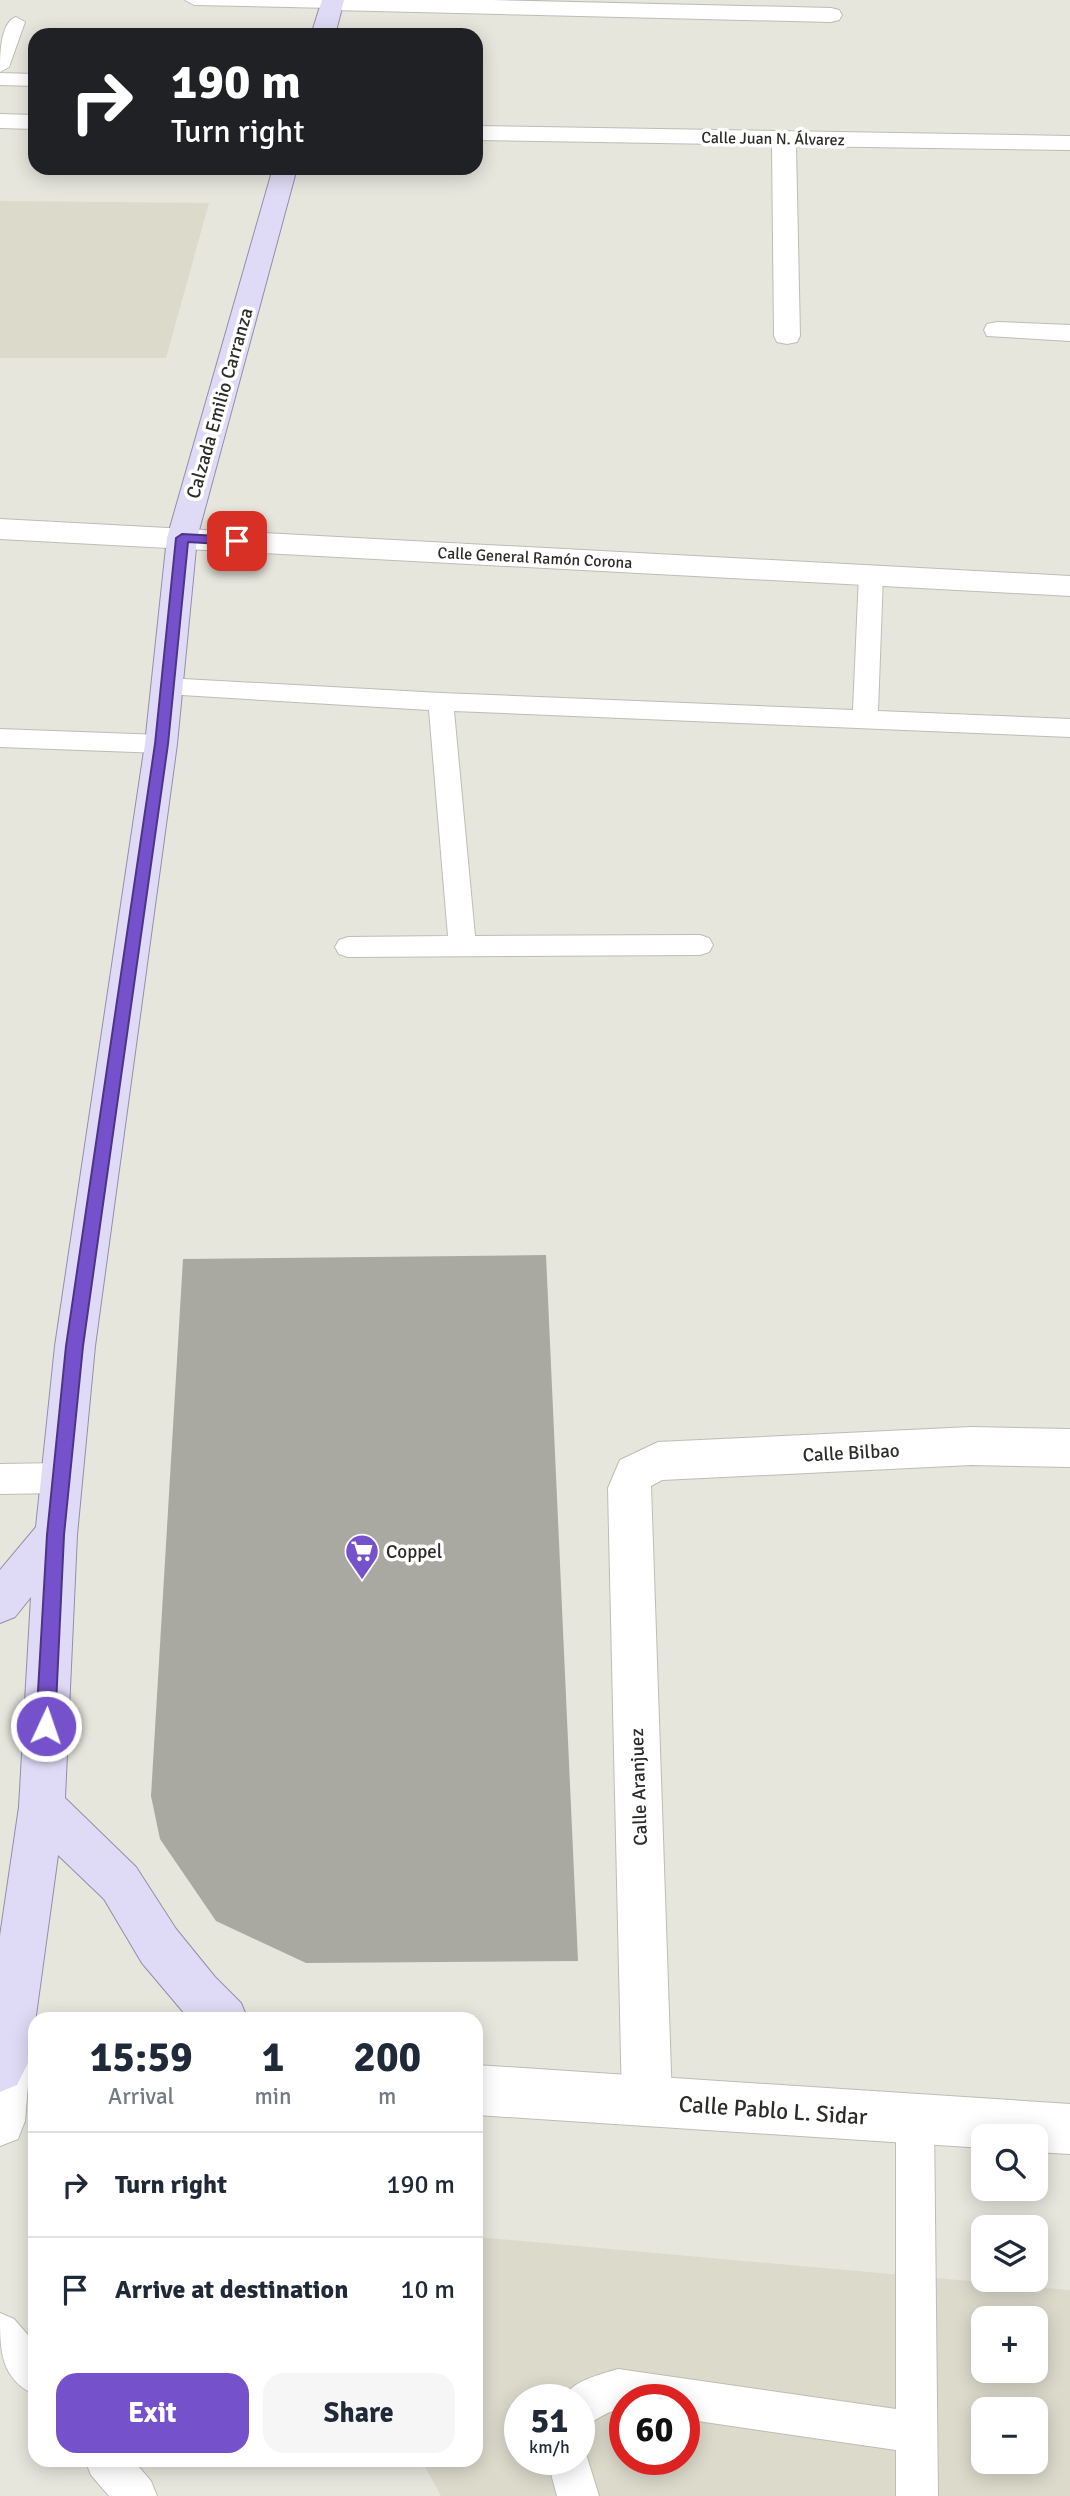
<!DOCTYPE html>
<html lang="en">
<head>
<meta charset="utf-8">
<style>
	:root { --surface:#fff; --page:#f6f6f7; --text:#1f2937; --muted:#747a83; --line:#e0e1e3; --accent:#7552cc }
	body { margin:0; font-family:Signika,sans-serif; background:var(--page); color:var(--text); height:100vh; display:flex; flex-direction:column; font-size:26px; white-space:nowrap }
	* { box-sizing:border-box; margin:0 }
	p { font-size:23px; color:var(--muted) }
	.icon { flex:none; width:38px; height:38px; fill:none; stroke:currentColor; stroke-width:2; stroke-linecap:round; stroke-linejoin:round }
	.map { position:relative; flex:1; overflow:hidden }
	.details { position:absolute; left:28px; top:2012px; width:455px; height:455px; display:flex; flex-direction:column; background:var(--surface); border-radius:21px; box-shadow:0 4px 18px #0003 }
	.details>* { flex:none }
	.guide { position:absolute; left:28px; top:28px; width:455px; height:147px; border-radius:21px; box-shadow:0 4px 18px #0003; background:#202124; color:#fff; overflow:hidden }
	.controls { position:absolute; left:971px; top:2124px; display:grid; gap:14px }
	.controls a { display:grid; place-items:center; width:77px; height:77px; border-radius:14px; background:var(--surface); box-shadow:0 4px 18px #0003; font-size:35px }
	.speed { position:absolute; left:504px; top:2384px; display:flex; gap:14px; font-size:35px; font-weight:700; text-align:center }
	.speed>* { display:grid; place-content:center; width:91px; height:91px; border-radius:50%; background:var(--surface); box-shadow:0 4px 18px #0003; line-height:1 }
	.speed small { font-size:18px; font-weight:400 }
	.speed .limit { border:10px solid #d22; background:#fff; color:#111 }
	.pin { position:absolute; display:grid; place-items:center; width:60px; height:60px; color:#fff; margin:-30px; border-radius:14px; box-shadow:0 4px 10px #0006 }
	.me { position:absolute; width:77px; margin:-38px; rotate:3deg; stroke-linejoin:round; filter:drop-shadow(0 0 5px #0008) }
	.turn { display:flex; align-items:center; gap:24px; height:147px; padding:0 28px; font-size:32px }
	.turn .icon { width:91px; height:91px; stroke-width:2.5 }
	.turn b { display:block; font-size:49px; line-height:60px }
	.eta { display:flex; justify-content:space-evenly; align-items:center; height:119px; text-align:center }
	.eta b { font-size:42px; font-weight:700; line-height:49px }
	.action { display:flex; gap:14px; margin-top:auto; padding:14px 28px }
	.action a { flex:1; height:80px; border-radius:21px; background:var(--accent); color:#fff; font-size:28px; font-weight:700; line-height:80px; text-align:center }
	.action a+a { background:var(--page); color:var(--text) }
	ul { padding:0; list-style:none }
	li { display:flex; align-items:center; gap:21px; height:105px; padding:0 28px; border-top:2px solid var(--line) }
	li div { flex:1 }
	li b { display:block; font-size:26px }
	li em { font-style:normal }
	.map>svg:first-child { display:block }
	.built { fill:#dcdacb; fill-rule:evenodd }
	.building { fill:#a9a9a1 }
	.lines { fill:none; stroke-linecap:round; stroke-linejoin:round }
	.lane-casing { stroke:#bebdb5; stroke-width:2 }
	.street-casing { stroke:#bebdb5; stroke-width:2 }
	.secondary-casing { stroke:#bebdb5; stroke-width:2 }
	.primary-casing { stroke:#938eaa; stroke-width:2 }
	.lane { fill:#fff; fill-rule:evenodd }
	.street { fill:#fff; fill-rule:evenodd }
	.secondary { fill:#fff; fill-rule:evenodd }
	.primary { fill:#dfdbf6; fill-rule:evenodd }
	.route { fill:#7552cc; stroke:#4c3585; stroke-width:2 }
	.labels { text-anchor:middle; stroke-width:7; stroke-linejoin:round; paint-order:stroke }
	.far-street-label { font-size:16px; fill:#2d2c29; stroke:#fff }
	.street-label { font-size:19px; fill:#2d2c29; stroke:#fff }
	.poi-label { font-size:19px; fill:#2d2c29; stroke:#fff; text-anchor:start }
	.near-street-label { font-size:23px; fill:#2d2c29; stroke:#fff }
</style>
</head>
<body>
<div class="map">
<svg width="1070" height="2496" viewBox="0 0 1070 2496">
	<rect width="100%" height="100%" fill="#e6e6dd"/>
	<path class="built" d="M0 201 209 203 166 358H0Z
		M476 2237 1070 2290V2496H441L422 2461 476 2460ZM984 2319H1036V2371H984ZM520 2399H579V2459H520ZM625 2399H684V2459H625ZM984 2410H1036V2462H984Z"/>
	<path class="building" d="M546 1255 578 1961 306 1963 216 1921 160 1839 151 1796 183 1259Z"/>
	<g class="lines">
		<g class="lane-casing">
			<path id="lane" d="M185 0H339L341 3 332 8 194 5Z
				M16 17 25 22 9 67 0 72C0 57 0 22 16 17Z
				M0 73 35 74V86L0 85Z
				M871 567 879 570 883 575 878 711 1070 719V737L454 711 475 936 700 935 709 938 713 945 709 952 700 955 348 957 339 954 335 947 339 940 348 937 448 936 429 710 165 694 156 692 153 686 156 680 165 678 441 693 853 710 859 575 863 570Z
				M0 729 161 735 170 738 173 744 170 750 161 753 0 747Z
				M62 1463 73 1468 78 1478 73 1488 62 1493 0 1494V1464Z
				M915 2100 929 2105 934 2119 938 2496H896V2450L684 2419V2399H625V2410C608 2408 594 2423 579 2429V2399H563C572 2380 600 2375 618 2369L896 2409V2119L901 2105Z
				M0 2313 14 2319 35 2343V2395C0 2378 0 2351 0 2313Z
				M579 2443 583 2444 599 2496H557L547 2459H579Z
				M85 2460H133L151 2481 157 2496H109L91 2475Z"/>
		</g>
		<g class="street-casing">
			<path id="street" d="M323 0H492L831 8 839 10 842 15 839 20 831 22 332 10 324 8 321 3Z
				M0 114 35 115V129L0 128Z
				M476 126 1070 136V150L796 146 800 336 797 342 787 344 777 342 774 336 772 145 476 140Z
				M997 322 1070 325V341L987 336 984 330 987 324Z
				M0 519 1070 576V596L0 539Z
				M971 1427 1070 1429V1467L971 1465 662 1480 651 1486 672 2101 664 2118 647 2126 630 2118 622 2101 608 1488 620 1460 658 1442Z"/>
		</g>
		<g class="secondary-casing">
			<path id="secondary" d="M6 2035 35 2037V2085H28L25 2121 18 2139 0 2146V2037Z
				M476 2065 1070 2104V2154L1036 2152V2137H984V2148L476 2115Z"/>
		</g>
		<g class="primary-casing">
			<path id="primary" d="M322 0H344L335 35H311Z
				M273 168H297L197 538 177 744 95 1346 77 1535 65 1798 136 1867 176 1929 215 1977 241 2003 248 2020H190L142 1963 104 1899 58 1855 30 2059 17 2085 0 2092V1936L19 1807 31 1597 15 1617 0 1623V1570L36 1527 55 1346 145 744 167 538Z"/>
		</g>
		<use href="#lane" class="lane"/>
		<use href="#street" class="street"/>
		<use href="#secondary" class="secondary"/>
		<use href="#primary" class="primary"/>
	</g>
	<path class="route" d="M182 534 237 537 243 541 237 545 188 542 168 744 83 1346 64 1535 55 1726 52 1732 46 1735 39 1732 36 1726 47 1535 66 1346 155 744 176 538Z"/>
	<defs>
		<g id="supermarket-pin" transform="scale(1.75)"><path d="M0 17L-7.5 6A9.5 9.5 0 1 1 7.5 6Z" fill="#7552cc" stroke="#fff"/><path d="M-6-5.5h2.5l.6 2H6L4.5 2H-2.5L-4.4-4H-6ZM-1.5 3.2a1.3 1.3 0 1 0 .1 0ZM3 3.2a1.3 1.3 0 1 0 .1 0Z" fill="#fff"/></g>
	</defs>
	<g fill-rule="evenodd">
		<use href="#supermarket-pin" x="362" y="1551"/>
	</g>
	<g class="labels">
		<g class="far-street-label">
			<text transform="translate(773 138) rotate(1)" y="6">Calle Juan N. Álvarez</text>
			<text transform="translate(535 557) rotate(3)" y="6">Calle General Ramón Corona</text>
		</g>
		<g class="street-label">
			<text transform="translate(219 403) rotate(-74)" y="7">Calzada Emilio Carranza</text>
			<text transform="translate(851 1452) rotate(-3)" y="7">Calle Bilbao</text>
			<text transform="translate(638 1787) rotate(-92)" y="7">Calle Aranjuez</text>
		</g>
		<g class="poi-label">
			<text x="386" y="1558">Coppel</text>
		</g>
		<g class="near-street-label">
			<text transform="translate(773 2110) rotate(4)" y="8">Calle Pablo L. Sidar</text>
		</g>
	</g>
</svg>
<div class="controls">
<a><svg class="icon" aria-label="search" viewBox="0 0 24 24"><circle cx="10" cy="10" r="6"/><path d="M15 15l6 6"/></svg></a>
<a><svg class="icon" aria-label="layers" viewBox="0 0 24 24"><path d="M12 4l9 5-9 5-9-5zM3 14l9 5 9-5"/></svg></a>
<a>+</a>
<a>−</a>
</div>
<div class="speed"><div>51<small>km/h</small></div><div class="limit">60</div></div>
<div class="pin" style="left:237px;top:541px;background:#d93025"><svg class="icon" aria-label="arrive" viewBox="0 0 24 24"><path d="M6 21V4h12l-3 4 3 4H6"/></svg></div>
<svg class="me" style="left:46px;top:1726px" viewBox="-20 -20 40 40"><circle r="17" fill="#7552cc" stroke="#fff" stroke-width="3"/><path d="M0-11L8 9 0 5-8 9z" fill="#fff"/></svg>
<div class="guide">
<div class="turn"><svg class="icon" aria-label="right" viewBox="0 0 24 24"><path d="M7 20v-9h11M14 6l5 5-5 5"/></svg><div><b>190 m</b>Turn right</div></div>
</div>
<section class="details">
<div class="eta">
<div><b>15:59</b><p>Arrival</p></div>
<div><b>1</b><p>min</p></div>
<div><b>200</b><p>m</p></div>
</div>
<ul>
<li><svg class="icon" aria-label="right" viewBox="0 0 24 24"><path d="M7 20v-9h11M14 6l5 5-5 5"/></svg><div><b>Turn right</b></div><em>190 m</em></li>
<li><svg class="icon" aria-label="arrive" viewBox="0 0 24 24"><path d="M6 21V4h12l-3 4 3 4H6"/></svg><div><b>Arrive at destination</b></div><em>10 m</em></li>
</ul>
<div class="action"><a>Exit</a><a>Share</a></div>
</section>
</div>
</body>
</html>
